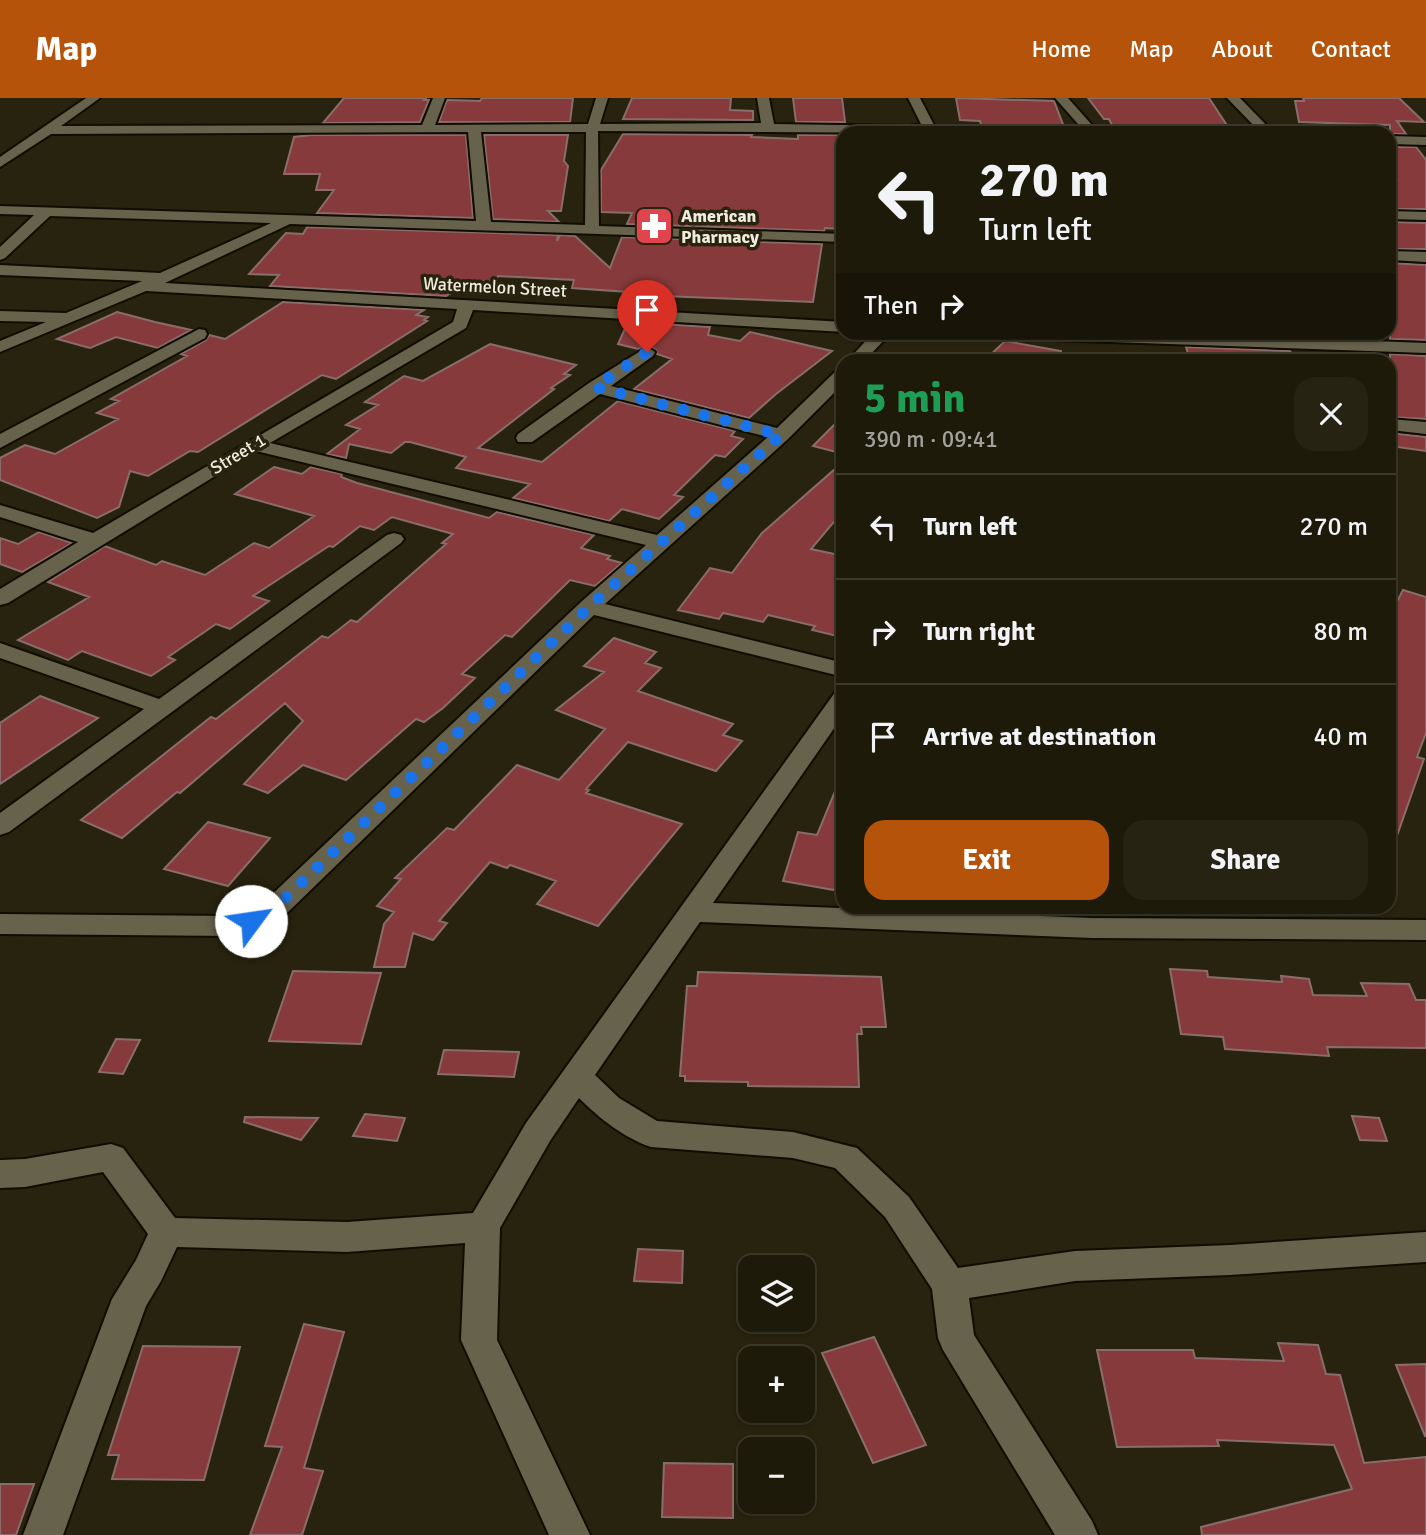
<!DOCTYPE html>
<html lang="en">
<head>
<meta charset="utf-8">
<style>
	:root { --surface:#1e1a0a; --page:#262313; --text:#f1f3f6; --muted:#a1a19c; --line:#3c382b; --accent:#b45309 }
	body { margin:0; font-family:Signika,sans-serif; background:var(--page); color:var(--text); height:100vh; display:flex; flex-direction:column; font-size:26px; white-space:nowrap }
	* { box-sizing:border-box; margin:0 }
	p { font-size:23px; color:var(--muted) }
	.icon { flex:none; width:38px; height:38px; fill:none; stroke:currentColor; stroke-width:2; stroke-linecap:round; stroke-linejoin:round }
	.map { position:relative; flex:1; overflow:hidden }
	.details { position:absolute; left:836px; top:256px; width:560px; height:560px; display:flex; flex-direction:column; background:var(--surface); border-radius:21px; box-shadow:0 2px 5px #0004,0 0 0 2px var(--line) }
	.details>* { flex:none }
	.guide { position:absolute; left:836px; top:28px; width:560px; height:214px; border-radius:21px; box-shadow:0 2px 5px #0004,0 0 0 2px var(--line); background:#1e1a0a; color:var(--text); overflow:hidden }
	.buttons { position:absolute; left:738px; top:1157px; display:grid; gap:14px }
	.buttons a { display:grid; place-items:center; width:77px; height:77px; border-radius:14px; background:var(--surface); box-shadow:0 2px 5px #0004,0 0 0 2px var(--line); font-size:35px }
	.pin { position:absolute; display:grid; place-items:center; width:60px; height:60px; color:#fff; margin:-72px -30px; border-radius:50% 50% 50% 0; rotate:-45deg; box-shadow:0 0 7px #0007 }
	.pin .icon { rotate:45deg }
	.me { position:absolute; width:77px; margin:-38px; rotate:59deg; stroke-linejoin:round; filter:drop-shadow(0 0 5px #0008) }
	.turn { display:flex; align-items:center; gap:24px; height:147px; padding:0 28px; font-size:32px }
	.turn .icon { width:91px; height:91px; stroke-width:2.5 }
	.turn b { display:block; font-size:49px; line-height:60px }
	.then { display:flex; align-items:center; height:66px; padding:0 28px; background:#0003; gap:14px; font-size:26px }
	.round { display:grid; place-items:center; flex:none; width:74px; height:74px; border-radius:21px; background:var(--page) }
	.headline { display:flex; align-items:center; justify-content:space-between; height:119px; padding:0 28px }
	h1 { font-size:42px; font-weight:700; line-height:52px; color:#1e9e55 }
	.button { display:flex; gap:14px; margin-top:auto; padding:14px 28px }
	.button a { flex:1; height:80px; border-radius:21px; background:var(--accent); color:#fff; font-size:28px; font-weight:700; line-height:80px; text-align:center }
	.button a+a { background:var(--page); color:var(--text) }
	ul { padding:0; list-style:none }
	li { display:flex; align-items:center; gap:21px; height:105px; padding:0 28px; border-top:2px solid var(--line) }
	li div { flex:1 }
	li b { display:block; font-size:26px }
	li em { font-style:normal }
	header { display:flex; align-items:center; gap:42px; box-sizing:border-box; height:98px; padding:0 35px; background:var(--accent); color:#fff }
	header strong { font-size:33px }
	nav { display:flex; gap:38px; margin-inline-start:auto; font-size:24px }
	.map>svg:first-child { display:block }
	.building { fill:#863a3b; stroke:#896d6c; stroke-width:2 }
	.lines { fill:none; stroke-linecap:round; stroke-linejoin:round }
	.street-casing { stroke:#110c00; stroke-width:4 }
	.street { fill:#67624c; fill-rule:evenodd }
	.route { stroke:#1a73e8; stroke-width:12; stroke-dasharray:0 21.6 }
	.labels { text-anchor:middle; stroke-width:7; stroke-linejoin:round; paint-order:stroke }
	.far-poi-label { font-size:18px; font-weight:bold; fill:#efecdf; stroke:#28230e; text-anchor:start }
	.far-street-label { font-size:18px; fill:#efecdf; stroke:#28230e }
</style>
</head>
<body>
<header>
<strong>Map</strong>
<nav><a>Home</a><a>Map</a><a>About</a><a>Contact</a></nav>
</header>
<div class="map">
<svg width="1426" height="1437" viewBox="0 0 1426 1437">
	<rect width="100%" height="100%" fill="#28230e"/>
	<path class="building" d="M344 0H426L424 2H429L420 24 323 25Z
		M482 0H573L570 24H439L447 2 480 3Z
		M632 0H731L730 12 753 13V22L623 21Z
		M793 0H842L845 24H796Z
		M956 0 1054 3 1064 29H1038L1010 32 1011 35H983L980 23 960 22Z
		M1088 0H1209L1232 35 1114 31 1109 21H1104Z
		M1303 0H1399L1424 24 1397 23 1406 36H1390V27L1299 24 1295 3H1304Z
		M623 36 752 37 751 39 798 41V37H844V122L841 131 825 130 824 133 627 126 632 115 601 114V72Z
		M311 37H466L473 120 317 115 334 92H316L320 76H284L294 39Z
		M484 37H568L564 63 568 68 561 113H548L559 124 493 121Z
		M1390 49H1416L1426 62V111H1390V81H1397L1390 71Z
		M1390 124 1426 125V151H1390Z
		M307 129 558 137 557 143 560 137 575 138 610 170 622 139 822 146 813 204 662 198 660 211 635 209 642 195 572 190 574 182 498 178 496 183H457L451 195 446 198 270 188 279 177 249 176 286 135 303 136Z
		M1390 165 1426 167V242L1390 241Z
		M283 204 424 212 416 217 428 219 424 222 427 223 336 281 322 277 198 354 190 353 148 378 130 373 119 409 97 420 0 382V360L25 347 55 356 118 321 97 315 119 303 111 301 187 258 181 256 206 242 209 237 225 241Z
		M117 214 155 224 191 232 158 250 116 239 90 250 57 241Z
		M628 224 710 229 708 237 740 243 750 234 832 253 776 296 749 320 634 291 672 261 657 256 656 252 648 247 638 251 618 246Z
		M1005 243 1061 253 1060 262H985Z
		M490 246 576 267 564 276 570 277 551 290 554 291 478 350 542 364 618 303 735 333 731 338 743 341 725 359 715 357 674 397 683 399 659 421 622 411 609 423 513 400 530 386 456 370 466 359 410 344H405L391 355 349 346 346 360 327 356 360 331 346 327 378 307 365 304 404 278 423 283Z
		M1186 249 1290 253 1296 262H1190Z
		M1390 256 1426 258V321L1390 319Z
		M844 317V356L813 348Z
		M1390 335 1426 339V353L1390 348Z
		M844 363V412L811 451 844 458V529L837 538 812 532 815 528 768 517 763 524 723 515 719 521 678 512 710 470 732 475 762 435Z
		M274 369 302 376 311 369 342 376 341 379 357 385 489 420 497 414 594 437 581 450 610 458 607 461 622 465 595 488 570 482 512 539 505 537 462 576 475 580 443 610 424 624 416 621 346 682 303 667 268 695 244 686 303 623 285 605 180 695 177 694 122 740 81 722 211 619 216 621 322 538 328 540 351 522 357 524 446 446 442 445 453 436 392 419 374 432 360 428 333 449 329 448 253 498 269 503 230 531 216 526 168 559 175 562 151 578 82 553 68 562 18 542 89 499 48 484 105 448 156 467 162 463 205 477 254 445 269 450 314 418 235 396Z
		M39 434 72 445 22 474 0 466V440L18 446Z
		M1403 492 1426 499V635L1417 659 1424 661 1393 749H1390V517Z
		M614 540 656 554 645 565 661 570 638 593 733 626 723 637 742 643 716 673 628 644 586 691 589 692 586 695 682 726 598 828 537 806 556 783 510 767 507 770 490 764 439 823 447 825 433 842 413 835 405 869H374L384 826 394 814 377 808 401 781 395 780 447 730 454 732 517 667 559 682 605 631 556 612 604 574 584 568Z
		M40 598 98 620 0 686V625Z
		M843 674 844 772H840L834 792 783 783 798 734 817 737Z
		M208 724 270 740 228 788 164 771Z
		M1170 871 1207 873 1208 879 1282 884 1281 878 1309 881 1313 897 1367 898 1361 885 1409 886 1416 902H1426V950L1327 949 1329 958 1225 951 1223 939 1181 936Z
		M293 873 381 875 361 946 269 943Z
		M698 874 881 879 886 929H861L862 936H857L859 989 748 988V984L685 983V978H680L687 888H697Z
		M116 941 140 942 123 976 99 974Z
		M444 952 519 954 514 979 438 976Z
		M365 1016 405 1020 397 1043 353 1038Z
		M1352 1018 1379 1020 1387 1043 1360 1042Z
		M245 1019 318 1020 301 1042 244 1024Z
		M638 1151 683 1153 682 1185 634 1183Z
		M304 1226 344 1234 304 1370 323 1373 302 1437H250L282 1349 265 1348Z
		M874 1239 926 1347 873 1365 822 1255Z
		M1278 1245 1318 1247 1326 1276 1340 1277 1364 1365 1426 1359V1437H1202L1201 1429 1352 1391 1334 1347 1217 1342 1219 1348 1117 1349 1097 1252H1193L1195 1260 1284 1263Z
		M143 1248 240 1249 204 1382 112 1381 119 1357H108Z
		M1426 1266V1338H1425L1396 1267Z
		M664 1365 733 1366V1420L662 1419Z
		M0 1386H34L16 1437H0Z"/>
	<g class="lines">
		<g class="street-casing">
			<path id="street" d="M86 0H100L61 28 422 27 433 0H445L435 27 588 26 596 0H608L600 26 761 25 757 0H769L774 26 909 28 921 26 908 0H920L934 27 922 35 598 33 599 128 844 136V144L290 126 165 185 844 224V234L473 212 466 230 270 345 657 437 768 339 600 296 532 344H518L516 340 518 336 589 285 647 249 655 254 653 258 611 288 777 330 838 271 844 270V285L788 341 605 506 844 565V579L594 517 286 816 261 830 232 838 0 836V816L232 818 266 802 581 504 646 447 256 353 8 505 0 507V491L78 444 0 419V407L93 435 453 224 457 211 146 193 0 254V243L46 224 0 223V213L66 215 142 183 0 177V167L160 175 271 125 50 118 5 160 0 162V149L34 117 0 116V108L476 123 468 34 51 36 0 69V59ZM481 34H586L585 127 491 124Z
				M1055 0H1068L1099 35H1086Z
				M1227 0H1240L1274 35H1261Z
				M1390 38 1426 39V47L1390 46Z
				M1390 113 1426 114V122L1390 121Z
				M1390 153 1426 154V164L1390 162Z
				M199 231 205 232 207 236 205 240 0 350V336Z
				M874 234H892L865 262H848Z
				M960 234H1126L1426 245V255L968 239Z
				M1390 321 1426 324V336L1390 332Z
				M394 435 401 437 404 441 401 445 9 734 0 737V715L144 611 0 560V545L159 601 387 437Z
				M844 591V616L713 805 1092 820 1426 822V842L1092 840 700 824 595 977 619 1000 657 1023 793 1034 857 1050 909 1099 958 1170 1075 1153 1230 1147 1426 1134V1164L1230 1177 1075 1183 969 1200 974 1237 1092 1423 1098 1437H1055L943 1252 938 1240 932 1191 885 1119 835 1070 793 1060 651 1049C624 1040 599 1020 579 1000L550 1043 500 1130 497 1242 590 1437H549L461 1242 465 1145 347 1154 177 1149 161 1183 146 1208 63 1437H23L112 1201 136 1162 148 1136 103 1074 25 1089 0 1090V1062L25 1061 111 1046 123 1050 175 1120 347 1124 473 1115 526 1025 836 593Z"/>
		</g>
		<use href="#street" class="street"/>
	</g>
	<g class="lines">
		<path class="route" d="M251 823 276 809 589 509 781 337 595 289 647 254"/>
	</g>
	<defs>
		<g id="pharmacy-square" transform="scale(2.0125)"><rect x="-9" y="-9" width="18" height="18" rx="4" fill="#e0444e" stroke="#28230e"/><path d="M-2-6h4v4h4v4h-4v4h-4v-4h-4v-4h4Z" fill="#fff"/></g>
	</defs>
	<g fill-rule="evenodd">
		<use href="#pharmacy-square" x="654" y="128"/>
	</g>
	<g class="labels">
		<g class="far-poi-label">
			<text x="681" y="124">American<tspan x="681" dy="21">Pharmacy</tspan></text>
		</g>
		<g class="far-street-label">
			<text transform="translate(495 189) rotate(3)" y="6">Watermelon Street</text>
			<text transform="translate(238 356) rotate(-31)" y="6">Street 1</text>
		</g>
	</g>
</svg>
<div class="buttons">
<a><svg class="icon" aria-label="layers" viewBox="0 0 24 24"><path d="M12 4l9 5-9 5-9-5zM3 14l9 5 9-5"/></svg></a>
<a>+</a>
<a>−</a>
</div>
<div class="pin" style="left:647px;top:254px;background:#d93025"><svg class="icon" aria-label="arrive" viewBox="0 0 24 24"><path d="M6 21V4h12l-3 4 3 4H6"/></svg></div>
<svg class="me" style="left:251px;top:823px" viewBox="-20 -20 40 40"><circle r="19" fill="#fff"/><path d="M0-13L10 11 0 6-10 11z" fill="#1a73e8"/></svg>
<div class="guide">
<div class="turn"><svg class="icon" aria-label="left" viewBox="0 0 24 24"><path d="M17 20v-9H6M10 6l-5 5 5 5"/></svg><div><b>270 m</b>Turn left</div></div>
<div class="then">Then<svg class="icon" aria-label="right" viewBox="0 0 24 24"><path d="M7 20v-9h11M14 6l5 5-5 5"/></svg></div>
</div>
<section class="details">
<div class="headline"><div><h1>5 min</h1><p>390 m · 09:41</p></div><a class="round"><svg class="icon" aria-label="close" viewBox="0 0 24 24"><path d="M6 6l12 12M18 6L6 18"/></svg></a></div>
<ul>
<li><svg class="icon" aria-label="left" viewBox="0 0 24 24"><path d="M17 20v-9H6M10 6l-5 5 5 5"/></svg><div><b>Turn left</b></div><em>270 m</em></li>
<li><svg class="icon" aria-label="right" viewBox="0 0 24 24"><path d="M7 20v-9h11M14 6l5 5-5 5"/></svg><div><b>Turn right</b></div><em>80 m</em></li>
<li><svg class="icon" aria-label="arrive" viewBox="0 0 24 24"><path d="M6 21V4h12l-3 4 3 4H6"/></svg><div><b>Arrive at destination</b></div><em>40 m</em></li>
</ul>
<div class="button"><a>Exit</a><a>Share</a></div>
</section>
</div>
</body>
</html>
